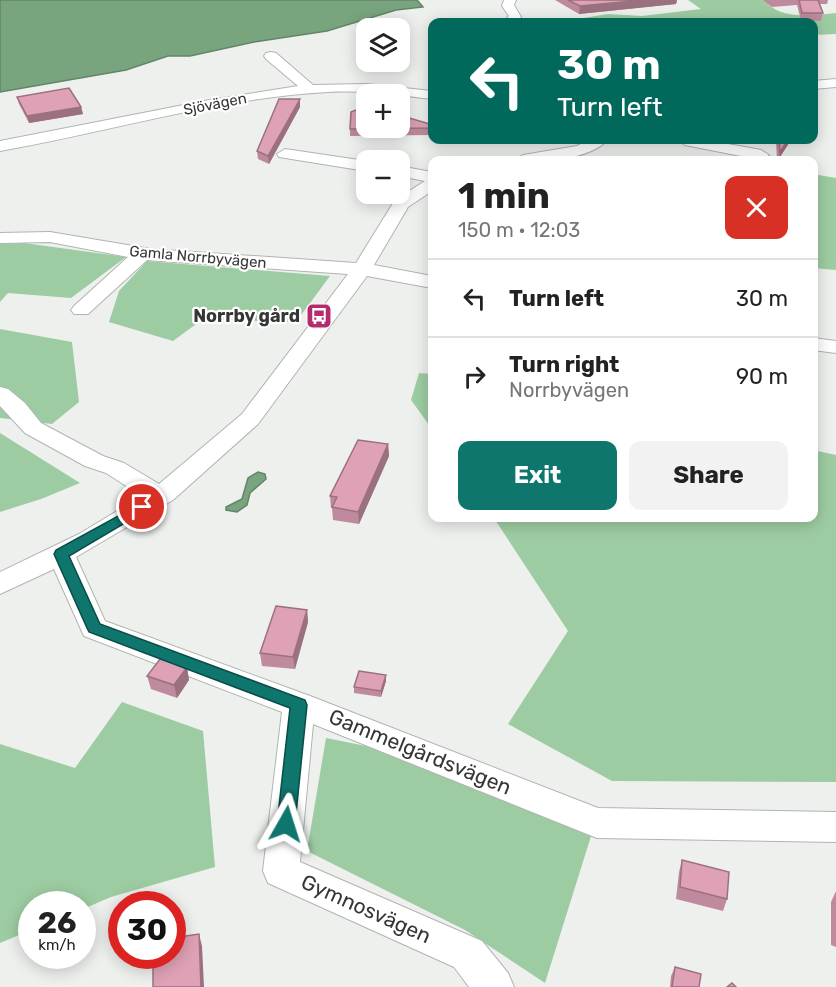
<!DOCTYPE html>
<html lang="en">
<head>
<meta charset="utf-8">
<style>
	:root { --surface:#fff; --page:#f2f2f2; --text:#222; --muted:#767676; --line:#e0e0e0; --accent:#0f766e }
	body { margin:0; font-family:Rubik,sans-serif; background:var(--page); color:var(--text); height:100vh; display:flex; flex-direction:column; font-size:22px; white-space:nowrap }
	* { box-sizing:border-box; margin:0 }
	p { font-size:20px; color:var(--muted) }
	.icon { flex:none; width:33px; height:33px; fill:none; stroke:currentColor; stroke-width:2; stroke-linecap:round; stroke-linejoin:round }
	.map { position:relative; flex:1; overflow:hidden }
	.side { position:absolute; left:428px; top:156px; width:390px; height:366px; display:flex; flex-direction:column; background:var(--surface); border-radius:12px; box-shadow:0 3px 15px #0003 }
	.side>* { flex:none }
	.guide { position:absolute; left:428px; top:18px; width:390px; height:126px; border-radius:12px; box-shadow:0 3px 15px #0003; background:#00695c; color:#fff; overflow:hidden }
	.fabs { position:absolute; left:356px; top:18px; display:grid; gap:12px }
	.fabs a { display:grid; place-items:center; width:54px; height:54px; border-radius:12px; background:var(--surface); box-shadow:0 3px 15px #0003; font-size:30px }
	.speed { position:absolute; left:18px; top:891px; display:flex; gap:12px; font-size:30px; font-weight:700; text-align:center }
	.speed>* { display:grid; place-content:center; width:78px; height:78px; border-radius:50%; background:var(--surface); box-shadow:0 3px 15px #0003; line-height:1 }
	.speed small { font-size:15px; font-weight:400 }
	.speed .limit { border:9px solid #d22; background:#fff; color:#111 }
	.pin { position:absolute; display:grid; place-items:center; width:51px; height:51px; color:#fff; margin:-26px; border:3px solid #fff; border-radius:50%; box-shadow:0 2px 6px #0007 }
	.me { position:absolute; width:66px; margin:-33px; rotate:6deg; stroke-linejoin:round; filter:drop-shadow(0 0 4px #0008) }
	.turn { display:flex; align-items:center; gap:21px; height:126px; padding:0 30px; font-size:27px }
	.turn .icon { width:78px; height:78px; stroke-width:2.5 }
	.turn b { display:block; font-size:42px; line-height:51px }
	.round { display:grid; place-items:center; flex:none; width:63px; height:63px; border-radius:12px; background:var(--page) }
	.overview { display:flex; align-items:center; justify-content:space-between; height:102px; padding:0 30px }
	h1 { font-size:36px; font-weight:700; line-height:45px }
	.cta { display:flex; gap:12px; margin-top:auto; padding:12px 30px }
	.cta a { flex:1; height:69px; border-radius:12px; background:var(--accent); color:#fff; font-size:24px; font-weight:700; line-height:69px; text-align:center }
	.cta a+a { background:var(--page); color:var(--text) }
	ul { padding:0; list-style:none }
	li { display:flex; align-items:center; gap:18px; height:78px; padding:0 30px; border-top:2px solid var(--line) }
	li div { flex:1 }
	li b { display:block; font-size:22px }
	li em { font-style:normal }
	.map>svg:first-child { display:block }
	.forest { fill:#9dcca2 }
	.water { fill:#78a57d; stroke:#648467; stroke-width:1.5 }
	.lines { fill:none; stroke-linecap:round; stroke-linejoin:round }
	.minor-casing { stroke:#b1b4b2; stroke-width:2 }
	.minor { fill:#fff; fill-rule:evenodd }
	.wall { fill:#bf8a9d }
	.shaded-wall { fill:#9b717f }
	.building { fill:#dea1b6; stroke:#9b717f; stroke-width:1.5 }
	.route { fill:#0f766e; stroke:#0a4d48; stroke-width:1.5 }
	.labels { text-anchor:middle; stroke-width:4.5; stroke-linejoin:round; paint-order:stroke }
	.far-street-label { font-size:15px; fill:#353635; stroke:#fff }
	.poi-label { font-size:18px; font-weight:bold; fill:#353635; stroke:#fff; text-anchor:end }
	.near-street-label { font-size:21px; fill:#353635; stroke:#fff }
</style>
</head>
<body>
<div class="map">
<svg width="836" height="987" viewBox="0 0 836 987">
	<rect width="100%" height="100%" fill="#edf0ed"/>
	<path class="forest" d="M688 0H794L768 4C784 20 815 15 836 13V34L813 35V22H523H558L608 14 642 16 701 9Z
		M813 174 836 178V270L813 268Z
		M24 243 126 257 71 298 8 293 0 302V244Z
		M147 261 330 276 296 322 203 319 173 341 109 322 119 291Z
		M0 329 72 342 79 402 52 424 0 418Z
		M419 373 432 374V429L411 400Z
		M0 434V433L80 483 41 499 0 512Z
		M813 450 836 455V782L612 781 508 724 568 631 494 518H813Z
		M122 702 203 731 215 867 111 897 83 909 82 904H32L31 930 0 943V744L75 768Z
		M326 738 381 749 498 799 592 833 545 983 465 930 307 851Z"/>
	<path class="water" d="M0 0H417L423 7 396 10 327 31 254 42 190 56H168L126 70 0 92Z
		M258 472 265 474 266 479 250 493 247 505 237 512 226 510V507L242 499 248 478Z"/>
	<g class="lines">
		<g class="minor-casing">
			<path id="minor" d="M504 0H516L514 5 521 17 516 22H503L509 16 502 6Z
				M271 52 276 53 313 85 366 84 432 91V99C397 95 364 90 328 92 217 98 109 132 0 151V141L204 101 298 86 266 59 264 56 266 53Z
				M836 79V87L813 89V81Z
				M588 140H607C590 160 539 163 515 160L523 155 577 146Z
				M677 140H706L761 150 769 155 761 160 685 145Z
				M285 149 366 161V171L279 157 277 154Z
				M399 166 432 172V191L408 207 374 265 432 276V288L367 276 258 424 173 500 76 557 105 621 310 696 598 808 836 812V842L597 838 313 724 300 862 482 941 508 973 514 987H469L454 967 268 883 263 871 282 712 84 636 54 569 0 594V572L79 534 142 496 106 473 85 466 25 433 0 406V387L8 389 25 403 41 423 103 456 124 463 159 484 242 414 348 274 147 260 88 314H74L71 310 74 306 128 257 50 242 0 243V233L50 232 151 249 356 263 395 200 425 181 399 176Z
				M813 338 836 341V353L813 350Z"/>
		</g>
		<use href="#minor" class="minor"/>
	</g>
	<path class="wall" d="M555 0H677L676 4 579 14Z
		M763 0H828L827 4H820L823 13 821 21 801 20 797 5 772 7Z
		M17 97 81 107 83 114 29 123 19 104Z
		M300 99V107L269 164 258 159 257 151Z
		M430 124V135L350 136V129Z
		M776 140H791L778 160H777Z
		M388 444 389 456 359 524 333 520 332 508H331L330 496Z
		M307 610 308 622 295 669 262 666 260 653Z
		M187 667 189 680 177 698 151 689 147 676Z
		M386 675V681L381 697 354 693V687Z
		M682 860 727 899 723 911 676 899 679 872Z
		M836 891V947L831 945V902Z
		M675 967 699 987H670L671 976Z"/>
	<path class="shaded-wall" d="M643 0H677L676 4 579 14 580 6Z
		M300 99V107L269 164 268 156Z
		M81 107 83 114 29 123 27 116Z
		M788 140H791L778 160 780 152Z
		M388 444 389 456 359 524 358 512Z
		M307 610 308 622 295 669 293 657Z
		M187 667 189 680 177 698 174 685Z
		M386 675V681L381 697V691Z
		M199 934 202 946 204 987H201Z"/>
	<path class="building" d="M568 0H643L580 6Z
		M799 0H818L823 13H802Z
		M69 88 81 107 27 116 17 97Z
		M279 99H300L268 156 257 151Z
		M366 106V128H399V115L430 124V128L350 129 351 112Z
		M779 140H788L780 152Z
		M358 440 388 444 358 512 332 507 337 497 330 496Z
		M276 606 307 610 293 657 260 653Z
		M160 659 187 667 174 685 147 676Z
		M359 671 386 675 381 691 354 687Z
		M682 860 729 872 727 899 680 887Z
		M199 934 201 987H153V956H172V938Z
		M675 967 701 974 699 987H672Z
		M732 983 736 987H727Z"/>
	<path class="route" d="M142 503 147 504 149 507 147 510 69 556 100 624 305 700 307 705 295 824 293 829 286 832 279 829 277 824 290 708 89 632 87 628 54 554 56 550Z"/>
	<defs>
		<g id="bus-square" transform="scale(1.35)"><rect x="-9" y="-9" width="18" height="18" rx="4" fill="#b42c6d" stroke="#fff"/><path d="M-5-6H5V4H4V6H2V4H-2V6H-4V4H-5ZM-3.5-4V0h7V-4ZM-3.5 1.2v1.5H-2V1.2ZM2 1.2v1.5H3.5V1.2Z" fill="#fff"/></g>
	</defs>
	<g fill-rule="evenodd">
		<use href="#bus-square" x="319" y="316"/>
	</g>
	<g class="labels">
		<g class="far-street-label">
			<text transform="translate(215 104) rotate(-11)" y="5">Sjövägen</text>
			<text transform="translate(198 257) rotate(5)" y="5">Gamla Norrbyvägen</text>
		</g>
		<g class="poi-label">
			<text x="300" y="322">Norrby gård</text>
		</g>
		<g class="near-street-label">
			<text transform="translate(420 752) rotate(22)" y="7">Gammelgårdsvägen</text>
			<text transform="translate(366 909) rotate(24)" y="7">Gymnosvägen</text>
		</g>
	</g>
</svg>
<div class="fabs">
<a><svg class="icon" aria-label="layers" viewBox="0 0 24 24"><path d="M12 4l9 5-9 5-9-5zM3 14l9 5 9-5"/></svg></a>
<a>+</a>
<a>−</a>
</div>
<div class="speed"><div>26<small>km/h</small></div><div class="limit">30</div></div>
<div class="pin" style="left:142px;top:507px;background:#d93025"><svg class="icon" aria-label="arrive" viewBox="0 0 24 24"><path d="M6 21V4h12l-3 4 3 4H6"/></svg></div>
<svg class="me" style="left:286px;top:824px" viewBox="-20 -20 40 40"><path d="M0-17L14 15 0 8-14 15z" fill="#0f766e" stroke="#fff" stroke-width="4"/></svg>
<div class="guide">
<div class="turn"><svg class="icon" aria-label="left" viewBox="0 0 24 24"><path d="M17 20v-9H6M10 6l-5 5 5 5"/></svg><div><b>30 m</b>Turn left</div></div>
</div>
<section class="side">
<div class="overview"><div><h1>1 min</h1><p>150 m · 12:03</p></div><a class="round" style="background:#d93025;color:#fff"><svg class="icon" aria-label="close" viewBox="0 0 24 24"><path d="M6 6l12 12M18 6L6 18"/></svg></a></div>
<ul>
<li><svg class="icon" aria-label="left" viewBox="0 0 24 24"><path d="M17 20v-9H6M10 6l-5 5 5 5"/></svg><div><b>Turn left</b></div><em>30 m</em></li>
<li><svg class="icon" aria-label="right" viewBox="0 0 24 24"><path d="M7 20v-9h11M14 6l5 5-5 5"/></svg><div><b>Turn right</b><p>Norrbyvägen</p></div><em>90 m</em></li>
</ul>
<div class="cta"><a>Exit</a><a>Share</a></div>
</section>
</div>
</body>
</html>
